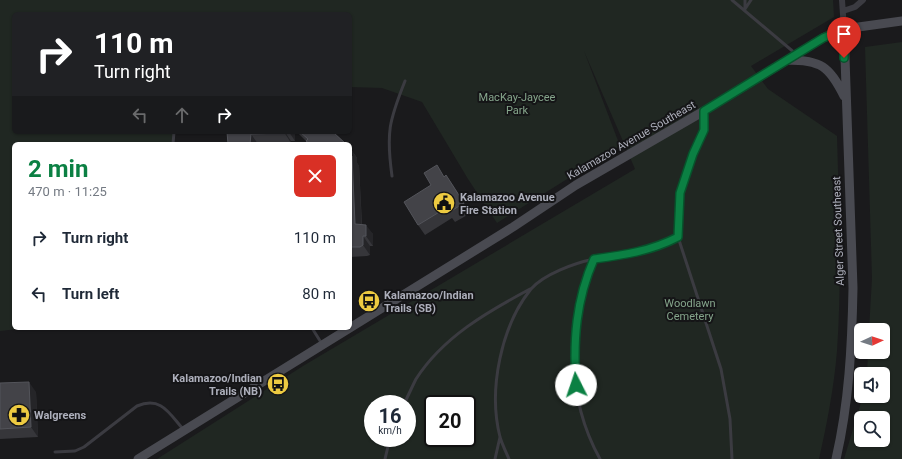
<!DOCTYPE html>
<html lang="en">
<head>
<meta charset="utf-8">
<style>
	:root { --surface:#fff; --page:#f2f2f3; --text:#1f2937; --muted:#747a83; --accent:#0b8043 }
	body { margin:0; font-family:Roboto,sans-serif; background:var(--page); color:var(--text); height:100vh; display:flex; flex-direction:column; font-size:15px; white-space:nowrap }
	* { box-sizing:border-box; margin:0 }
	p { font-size:13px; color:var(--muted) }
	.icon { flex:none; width:22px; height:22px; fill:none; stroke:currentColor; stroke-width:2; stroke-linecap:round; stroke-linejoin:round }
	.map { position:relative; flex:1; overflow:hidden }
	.drawer { position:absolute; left:12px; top:142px; width:340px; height:188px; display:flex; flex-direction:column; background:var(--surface); border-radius:6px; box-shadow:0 1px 3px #0004 }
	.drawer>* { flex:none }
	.banner { position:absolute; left:12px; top:12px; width:340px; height:122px; border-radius:6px; box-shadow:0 1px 3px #0004; background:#202124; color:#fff; overflow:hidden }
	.needle { width:26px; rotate:87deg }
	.fabs { position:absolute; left:854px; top:323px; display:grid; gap:8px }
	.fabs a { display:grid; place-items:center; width:36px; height:36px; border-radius:6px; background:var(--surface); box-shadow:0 1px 3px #0004; font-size:20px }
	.speed { position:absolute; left:364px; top:395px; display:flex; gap:8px; font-size:20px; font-weight:700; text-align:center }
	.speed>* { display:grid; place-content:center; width:52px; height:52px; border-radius:50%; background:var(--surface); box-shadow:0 1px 3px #0004; line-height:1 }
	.speed small { font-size:10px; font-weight:400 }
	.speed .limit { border:2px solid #111; border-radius:6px; background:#fff; color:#111 }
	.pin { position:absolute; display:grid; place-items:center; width:34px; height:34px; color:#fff; margin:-41px -17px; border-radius:50% 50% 50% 0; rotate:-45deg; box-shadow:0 0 4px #0007 }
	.pin .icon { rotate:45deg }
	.me { position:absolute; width:44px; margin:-22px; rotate:356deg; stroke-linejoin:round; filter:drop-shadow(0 0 3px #0008) }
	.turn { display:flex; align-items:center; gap:14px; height:84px; padding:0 16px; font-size:18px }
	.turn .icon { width:52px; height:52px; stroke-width:2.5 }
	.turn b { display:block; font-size:28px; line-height:34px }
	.lanes { display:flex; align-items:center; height:38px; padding:0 16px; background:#0003; justify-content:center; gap:20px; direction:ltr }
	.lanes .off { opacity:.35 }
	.round { display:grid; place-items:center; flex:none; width:42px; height:42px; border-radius:6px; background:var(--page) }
	.summary { display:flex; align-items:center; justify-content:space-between; height:68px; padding:0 16px }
	h1 { font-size:24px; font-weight:700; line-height:30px; color:var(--accent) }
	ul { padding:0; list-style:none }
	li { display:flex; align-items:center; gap:12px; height:56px; padding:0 16px }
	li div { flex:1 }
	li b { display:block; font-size:15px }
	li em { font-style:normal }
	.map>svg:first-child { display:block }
	.green { fill:#202722; fill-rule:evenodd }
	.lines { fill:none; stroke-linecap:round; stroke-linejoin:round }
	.lane { stroke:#3b3b41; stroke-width:3 }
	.street { stroke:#3b3b41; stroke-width:6 }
	.secondary { stroke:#494a51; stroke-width:9 }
	.wall { fill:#36363a }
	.shaded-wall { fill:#252528 }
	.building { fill:#434348; stroke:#53545a }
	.route-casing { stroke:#07532c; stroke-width:10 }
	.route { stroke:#0b8043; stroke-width:7 }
	.labels { text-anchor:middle; stroke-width:4; stroke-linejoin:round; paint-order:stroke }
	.park-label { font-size:11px; fill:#85a58b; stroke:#151517 }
	.street-label { font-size:11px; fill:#adafbb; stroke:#151517 }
	.poi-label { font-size:11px; font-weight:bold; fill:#adafbb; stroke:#151517; text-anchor:start }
</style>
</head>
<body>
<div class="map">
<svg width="902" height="459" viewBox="0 0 902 459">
	<rect width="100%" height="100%" fill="#1a1a1c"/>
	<path class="green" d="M0 0H833L834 17 751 66 768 89 837 136C839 208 842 280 837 351 834 387 827 424 819 459H157L303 366 635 169 584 51 620 146 497 223 468 179 422 102 382 88 350 87V14H14V132H174V144H14V328H27L0 331ZM373 404H407V438H373ZM433 404H467V438H433Z
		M902 42V459H844L863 396H883V374H867L868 352H883V330H869L872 278 865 47ZM861 418H883V440H861Z"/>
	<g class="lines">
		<path class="lane" d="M732 0 796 54
			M745 8V0
			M745 9 751 0
			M704 113V130L693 154 680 193 678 237 721 369 730 419 732 459
			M173 144 174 132
			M392 176C386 133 389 121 405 81
			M312 328 322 344
			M404 404C408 396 412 387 416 379 443 337 487 312 530 289
			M55 452 75 451 84 447 137 406C161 396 169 413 183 429
			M385 459 390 438
			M495 459 500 437
			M509 459C506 452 502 444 500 437 488 390 501 326 531 289 544 274 575 263 594 259
			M600 459C566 398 566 322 594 259 624 255 651 251 678 237"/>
		<path class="street" d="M842 0 844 29
			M843 11 855 7 863 0"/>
		<path class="secondary" d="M787 60C821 60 829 66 844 96
			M138 459 513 227 576 185 704 111 823 38 844 29 902 21
			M836 459C849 403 852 345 853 288L844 29"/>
	</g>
	<path class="wall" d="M227 132H295V141H291V143L258 144H228Z
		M297 132H333L346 144H309Z
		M350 148 357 158V163L359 166 362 224 373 234V246H370V255L367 256 350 257Z
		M446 175 471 213 455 222 452 218 425 235 418 225 431 185Z
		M0 383 36 392 38 437 0 439Z"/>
	<path class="shaded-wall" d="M284 132H285L291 141V143Z
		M289 132H295V141Z
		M251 134 258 144H250Z
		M350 148 357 158V163L359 166 362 233 355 224Z
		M446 175 453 185 471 213 464 203Z
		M366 225 373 234V246L366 236Z
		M363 236 370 246V255L363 245Z
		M29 382 36 392 38 437 31 427Z"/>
	<path class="building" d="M227 132H284V133L251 134 250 144H228Z
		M300 132H333L346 144H310L306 141 308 139Z
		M350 148V156H352L355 224 366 225V236H363V245L360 247H350Z
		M437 165 444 177 446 175 464 203 448 213 446 208 418 225 404 202 431 185 424 173Z
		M29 382 31 427 0 429V383Z"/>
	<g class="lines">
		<g class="route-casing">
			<path id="route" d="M576 385C573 340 576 300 594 259 624 255 651 251 678 237L680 193 693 154 704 130V111L823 38 844 29V58"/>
		</g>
		<use href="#route" class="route"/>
	</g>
	<defs>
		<g id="civic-disc" transform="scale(1.15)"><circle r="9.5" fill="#edca41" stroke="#151517"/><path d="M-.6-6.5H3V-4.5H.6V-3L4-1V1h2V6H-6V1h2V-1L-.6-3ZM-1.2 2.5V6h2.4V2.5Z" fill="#111"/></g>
		<g id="bus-disc" transform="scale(1.15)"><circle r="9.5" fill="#edca41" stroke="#151517"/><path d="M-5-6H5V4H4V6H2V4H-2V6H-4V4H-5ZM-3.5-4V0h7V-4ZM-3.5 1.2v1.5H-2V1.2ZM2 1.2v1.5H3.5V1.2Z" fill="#111"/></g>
		<g id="pharmacy-disc" transform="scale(1.15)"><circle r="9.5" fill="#edca41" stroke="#151517"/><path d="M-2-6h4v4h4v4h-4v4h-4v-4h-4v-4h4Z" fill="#111"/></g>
	</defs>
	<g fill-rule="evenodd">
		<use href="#civic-disc" x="444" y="203"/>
		<use href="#bus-disc" x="369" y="301"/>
		<use href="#bus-disc" x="278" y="384"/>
		<use href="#pharmacy-disc" x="19" y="415"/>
	</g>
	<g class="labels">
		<g class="park-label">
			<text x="517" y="101">MacKay-Jaycee<tspan x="517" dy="13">Park</tspan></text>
			<text x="690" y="307">Woodlawn<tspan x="690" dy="13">Cemetery</tspan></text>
		</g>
		<g class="street-label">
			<text transform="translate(631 140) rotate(-30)" y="4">Kalamazoo Avenue Southeast</text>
			<text transform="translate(838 231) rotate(-92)" y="4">Alger Street Southeast</text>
		</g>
		<g class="poi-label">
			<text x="460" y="201">Kalamazoo Avenue<tspan x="460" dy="13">Fire Station</tspan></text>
			<text x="384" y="299">Kalamazoo/Indian<tspan x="384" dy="13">Trails (SB)</tspan></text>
			<text x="262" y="382" text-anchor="end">Kalamazoo/Indian<tspan x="262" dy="13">Trails (NB)</tspan></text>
			<text x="34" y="419">Walgreens</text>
		</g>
	</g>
</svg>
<div class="fabs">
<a><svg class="needle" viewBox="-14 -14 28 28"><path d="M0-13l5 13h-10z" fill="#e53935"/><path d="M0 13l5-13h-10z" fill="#747a83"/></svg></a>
<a><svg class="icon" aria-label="sound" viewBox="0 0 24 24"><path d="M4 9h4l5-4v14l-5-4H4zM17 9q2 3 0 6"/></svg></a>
<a><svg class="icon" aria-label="search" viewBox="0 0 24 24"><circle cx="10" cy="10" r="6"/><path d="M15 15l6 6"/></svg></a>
</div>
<div class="speed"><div>16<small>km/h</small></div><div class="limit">20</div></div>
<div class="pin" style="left:844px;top:58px;background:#d93025"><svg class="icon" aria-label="arrive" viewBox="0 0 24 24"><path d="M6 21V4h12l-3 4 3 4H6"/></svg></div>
<svg class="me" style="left:576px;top:385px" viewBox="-20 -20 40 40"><circle r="19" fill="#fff"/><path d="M0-13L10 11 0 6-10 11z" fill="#0b8043"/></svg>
<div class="banner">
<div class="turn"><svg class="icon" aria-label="right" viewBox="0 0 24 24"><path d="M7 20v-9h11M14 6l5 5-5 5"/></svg><div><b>110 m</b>Turn right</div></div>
<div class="lanes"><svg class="icon off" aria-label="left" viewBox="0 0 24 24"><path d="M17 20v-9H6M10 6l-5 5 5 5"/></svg><svg class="icon off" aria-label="ahead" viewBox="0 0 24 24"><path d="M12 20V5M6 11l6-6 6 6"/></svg><svg class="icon" aria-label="right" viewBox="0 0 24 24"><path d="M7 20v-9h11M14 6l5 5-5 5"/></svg></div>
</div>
<section class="drawer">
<div class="summary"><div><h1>2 min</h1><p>470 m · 11:25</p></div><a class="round" style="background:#d93025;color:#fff"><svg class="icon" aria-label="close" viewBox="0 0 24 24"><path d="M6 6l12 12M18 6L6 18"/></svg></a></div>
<ul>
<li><svg class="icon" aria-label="right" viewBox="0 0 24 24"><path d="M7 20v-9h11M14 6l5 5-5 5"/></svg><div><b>Turn right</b></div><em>110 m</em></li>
<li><svg class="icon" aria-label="left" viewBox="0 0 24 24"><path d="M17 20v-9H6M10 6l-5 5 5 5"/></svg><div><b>Turn left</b></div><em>80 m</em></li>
</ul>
</section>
</div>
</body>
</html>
